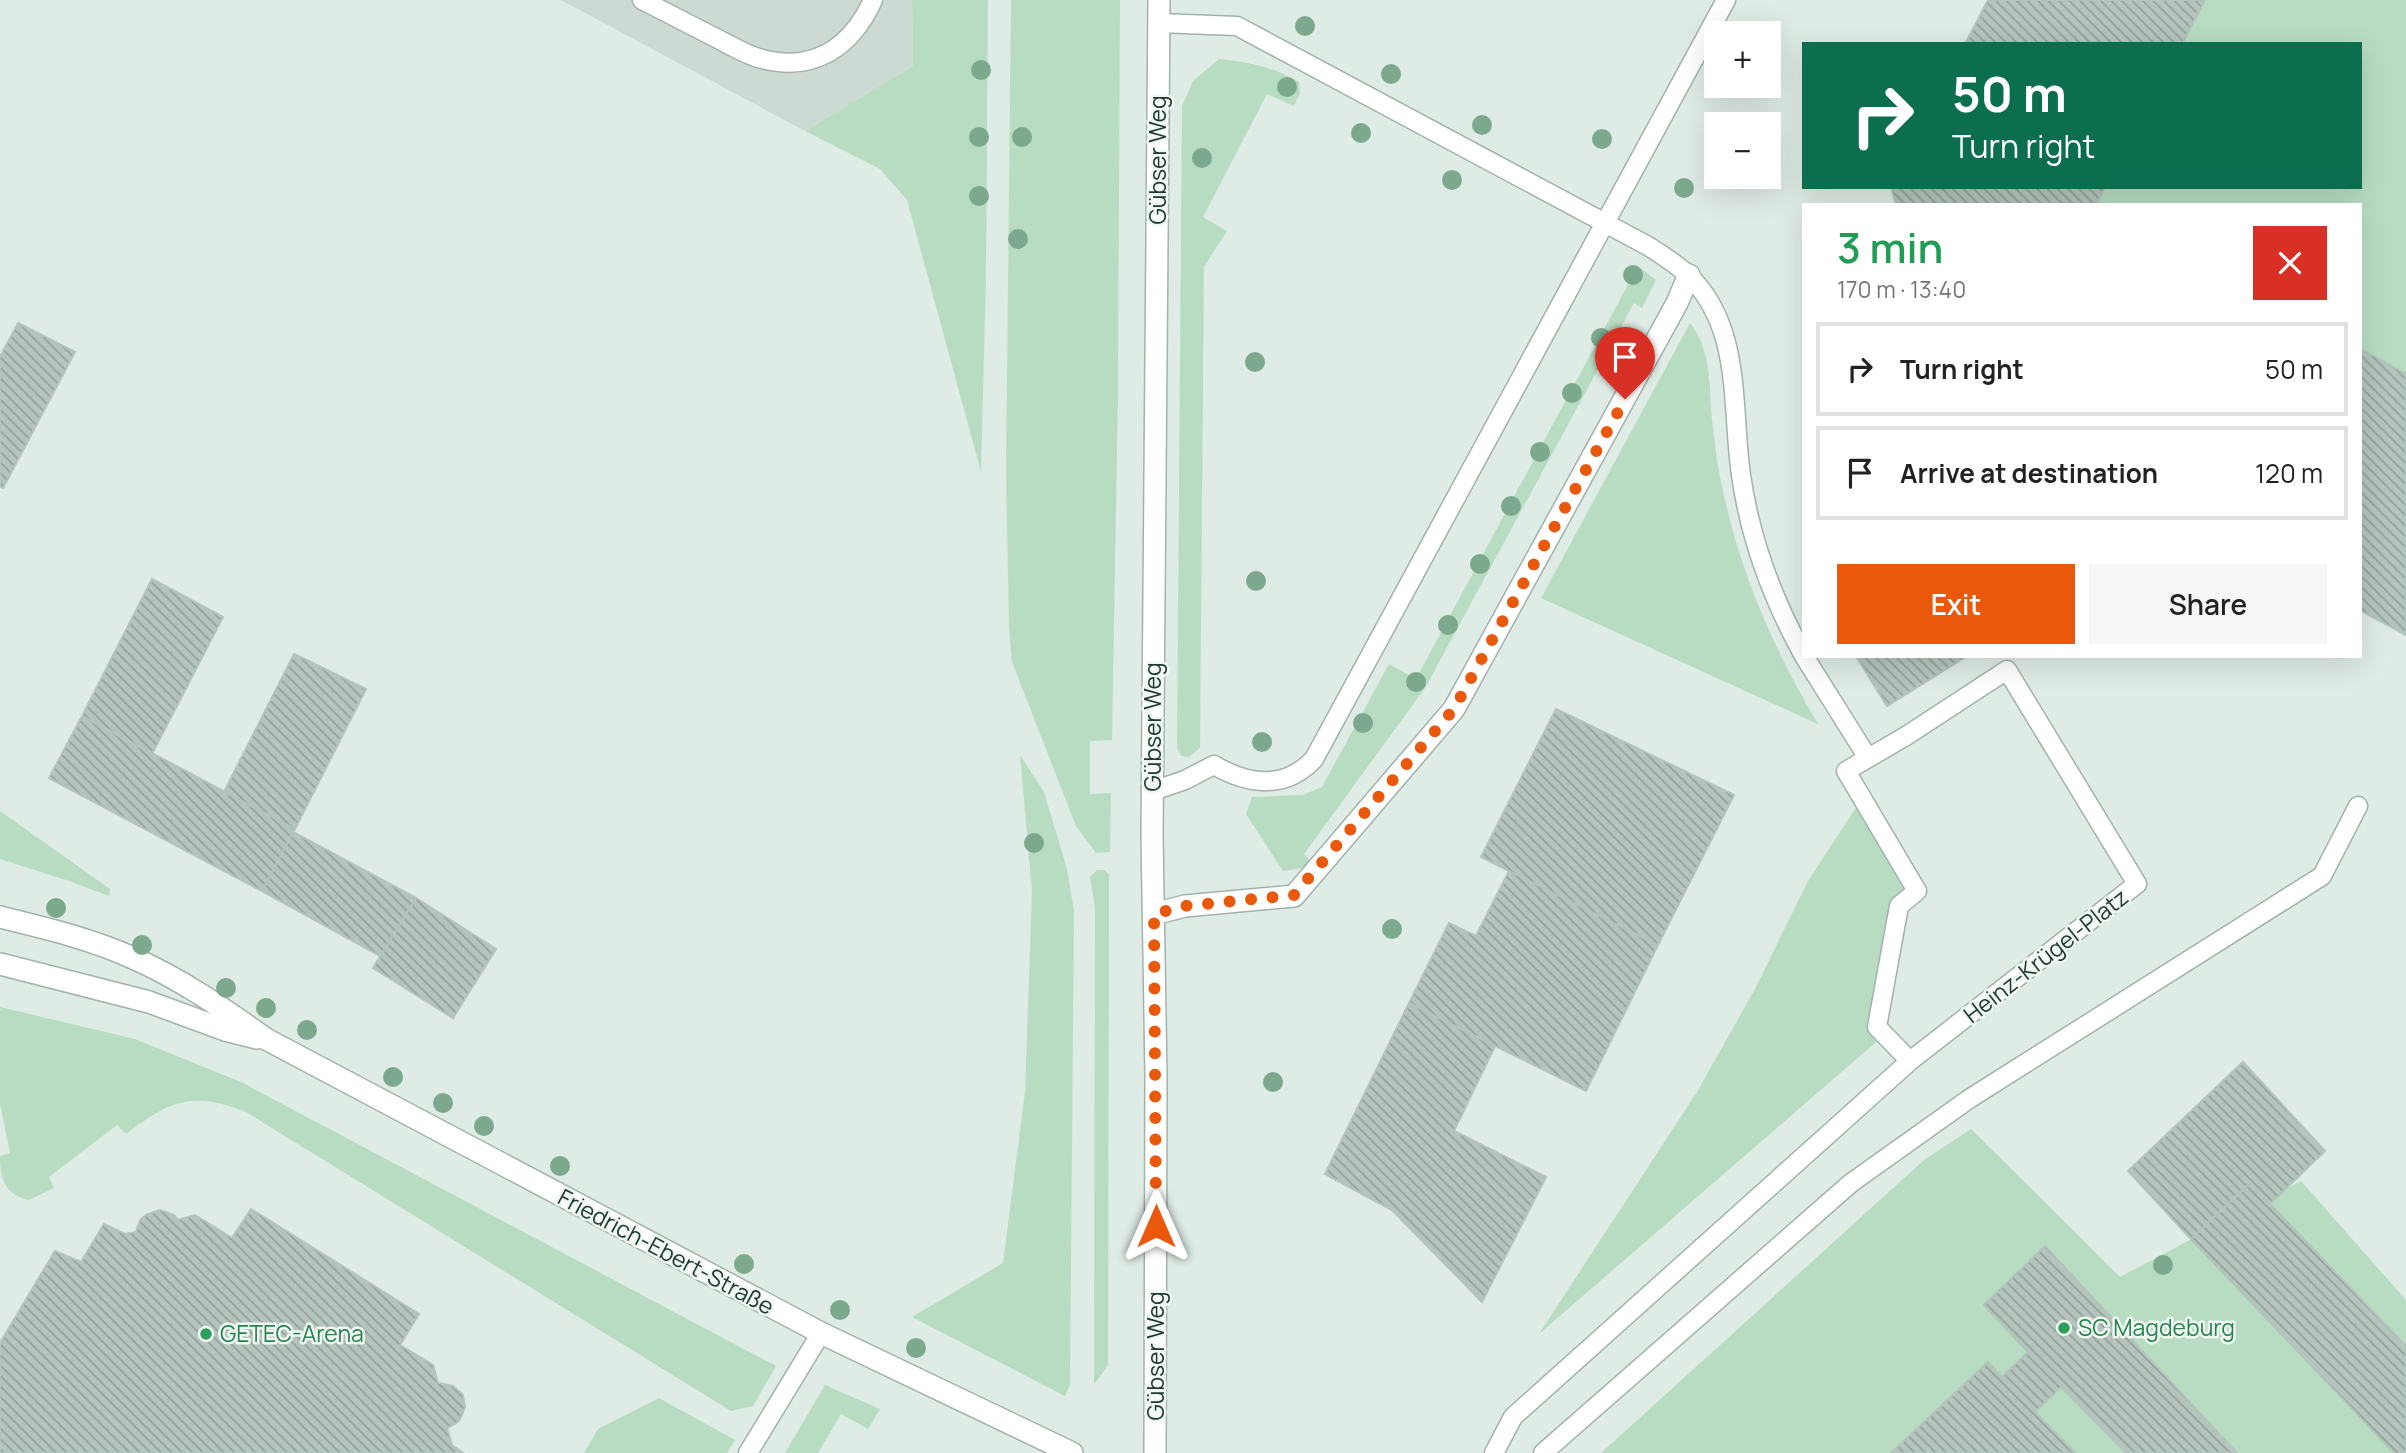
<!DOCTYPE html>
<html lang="en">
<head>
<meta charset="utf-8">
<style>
	:root { --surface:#fff; --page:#f6f6f6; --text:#222; --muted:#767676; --line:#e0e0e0; --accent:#ea580c }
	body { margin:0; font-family:Manrope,sans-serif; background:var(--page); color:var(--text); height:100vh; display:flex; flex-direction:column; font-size:26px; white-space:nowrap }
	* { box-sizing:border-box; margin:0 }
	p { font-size:23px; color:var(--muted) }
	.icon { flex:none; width:38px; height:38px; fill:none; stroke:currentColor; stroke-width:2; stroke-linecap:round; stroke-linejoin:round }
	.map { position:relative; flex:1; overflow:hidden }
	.drawer { position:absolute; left:1802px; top:203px; width:560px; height:455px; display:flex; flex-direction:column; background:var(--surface); border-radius:0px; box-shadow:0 7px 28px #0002 }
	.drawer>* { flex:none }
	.top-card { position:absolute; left:1802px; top:42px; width:560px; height:147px; border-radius:0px; box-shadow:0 7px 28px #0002; background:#0b6e4f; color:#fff; overflow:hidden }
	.buttons { position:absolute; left:1704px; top:21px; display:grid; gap:14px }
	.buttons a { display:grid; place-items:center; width:77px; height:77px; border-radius:0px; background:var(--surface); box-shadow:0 7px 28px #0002; font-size:35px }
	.pin { position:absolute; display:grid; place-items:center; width:60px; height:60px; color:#fff; margin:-72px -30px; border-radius:50% 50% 50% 0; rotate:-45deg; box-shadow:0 0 7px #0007 }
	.pin .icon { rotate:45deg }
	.me { position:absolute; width:77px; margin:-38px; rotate:0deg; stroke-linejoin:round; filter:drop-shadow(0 0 5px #0008) }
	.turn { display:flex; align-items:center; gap:24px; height:147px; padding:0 35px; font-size:32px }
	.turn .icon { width:91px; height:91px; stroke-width:2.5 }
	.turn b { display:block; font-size:49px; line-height:60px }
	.round { display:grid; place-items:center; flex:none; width:74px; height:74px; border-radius:0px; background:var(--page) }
	.overview { display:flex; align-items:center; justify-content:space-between; height:119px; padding:0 35px }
	h1 { font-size:42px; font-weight:600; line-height:52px; color:#1e9e55 }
	.cta { display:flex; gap:14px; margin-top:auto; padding:14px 35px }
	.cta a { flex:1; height:80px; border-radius:0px; background:var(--accent); color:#fff; font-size:28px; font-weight:600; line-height:80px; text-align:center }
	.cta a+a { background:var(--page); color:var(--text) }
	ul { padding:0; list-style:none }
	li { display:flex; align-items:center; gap:21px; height:94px; margin:0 14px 10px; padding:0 21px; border:4px solid var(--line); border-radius:0px }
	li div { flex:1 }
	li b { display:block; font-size:26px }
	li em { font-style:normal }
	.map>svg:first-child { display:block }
	.built { fill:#cddad4 }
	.green { fill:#b8dcc2 }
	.building { fill:url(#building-back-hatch); stroke:#b2c4bc; stroke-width:2 }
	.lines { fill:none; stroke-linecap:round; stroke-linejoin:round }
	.service-casing { stroke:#a2b2ac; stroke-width:21 }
	.pedestrian-casing { stroke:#a2b2ac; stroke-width:24 }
	.minor-casing { stroke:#a2b2ac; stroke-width:24 }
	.tertiary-casing { stroke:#a2b2ac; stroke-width:24 }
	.service { stroke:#fff; stroke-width:18 }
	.pedestrian { stroke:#fff; stroke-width:21 }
	.minor { stroke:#fff; stroke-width:21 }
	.tertiary { stroke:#fff; stroke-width:21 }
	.tree { fill:#7ca88e }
	.route { stroke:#ea580c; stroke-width:12; stroke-dasharray:0 21.6 }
	.leisure-dot { fill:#2e9e5b; stroke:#f0f7f3; stroke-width:2.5 }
	.labels { text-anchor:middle; stroke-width:5; stroke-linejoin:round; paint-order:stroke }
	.street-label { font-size:23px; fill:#203a33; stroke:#f0f7f3 }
	.leisure-label { font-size:23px; fill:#27864d; stroke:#f0f7f3; text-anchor:start }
</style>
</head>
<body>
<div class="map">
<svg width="2406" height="1453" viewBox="0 0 2406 1453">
	<defs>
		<pattern id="building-back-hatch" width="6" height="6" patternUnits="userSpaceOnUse" patternTransform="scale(1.75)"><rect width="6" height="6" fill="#b5c5be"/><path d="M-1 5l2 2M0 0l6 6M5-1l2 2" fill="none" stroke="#93a19b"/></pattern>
	</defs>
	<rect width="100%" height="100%" fill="#dfebe5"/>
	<path class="built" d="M561 0H912L913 66 805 131Z"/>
	<path class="green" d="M912 0H988L986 276 981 472 907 200 880 169 805 131 913 66Z
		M1011 0H1120L1118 394 1112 740 1090 741V794L1111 793 1110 852 1096 853 1076 826 1012 662 1009 628 1006 471Z
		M1988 0H2406V635L2361 611V205H1896L1891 187H2361V44H1965Z
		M1219 59C1249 62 1273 67 1299 82L1300 93 1294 106 1267 94 1203 217 1227 231 1204 267 1200 748 1189 757 1181 756 1177 747 1182 106 1193 81Z
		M1638 266 1656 280 1642 308 1634 303 1425 688 1304 854 1315 866 1283 871 1246 814 1252 797 1303 795 1322 787 1389 664 1416 679Z
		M1690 323C1712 350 1709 388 1712 420 1715 448 1719 477 1726 504 1744 582 1777 655 1818 724L1541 598Z
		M1020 755 1044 792 1067 869 1074 911 1070 1385 1065 1396 912 1317 1003 1263 1025 1092 1032 892Z
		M1862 798 1917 891 1898 906 1882 1037 1539 1334 1697 1092 1755 989 1807 883Z
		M0 811 110 889 109 896 69 881 0 859Z
		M1097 870H1104L1109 874 1108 1365 1094 1385 1095 908 1090 877Z
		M0 1007 135 1039 241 1082 776 1366 753 1406 731 1411 246 1112C191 1091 171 1100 126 1134L117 1125 49 1177 54 1188 29 1200C5 1195 0 1179 0 1156L10 1153 0 1104Z
		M1971 1129 2120 1277 2301 1181 2406 1300V1453H1601L1924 1160Z
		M825 1385 880 1409 868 1429 841 1414 818 1453H785Z
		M659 1398 735 1440 727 1453H584L598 1429Z"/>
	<path class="building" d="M1988 0H2205L2182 44H1965Z
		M1891 187H2105L2096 205H1896Z
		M18 323 75 352 3 488 0 486V357Z
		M2361 349 2406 374V635L2361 611Z
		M152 579 223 617 152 754 82 716Z
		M294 654 366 689 295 829 224 792Z
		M1856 656H1967L1887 706Z
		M1556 709 1734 795 1658 945 1481 857Z
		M82 716 295 829 262 891 49 778Z
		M293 832 416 898 380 956 262 891Z
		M1509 871 1658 945 1586 1091 1409 1003 1449 923 1476 936Z
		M416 898 496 949 453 1018 373 968Z
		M1409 1003 1495 1046 1454 1131 1546 1177 1482 1302 1392 1210 1325 1174Z
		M2243 1062 2325 1151 2271 1203 2250 1183 2191 1239 2128 1171Z
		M2250 1183 2406 1346V1453H2394L2191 1239Z
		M251 1209 419 1314 400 1345 433 1365 438 1383 453 1386 463 1395 465 1407 461 1417 458 1422 447 1428 452 1445 463 1453H0V1343L55 1251 81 1262 104 1224 125 1234 136 1232 140 1220 146 1215 160 1210 174 1215 178 1220 195 1215 232 1238Z
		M2045 1246 2237 1453H2126L2061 1387 2035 1412 2075 1453H1891L1988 1362 2002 1377 2028 1352 1984 1305Z"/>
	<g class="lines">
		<g class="service-casing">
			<path id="service" d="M642 0C667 13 693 26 718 39 732 46 746 55 762 59 815 73 852 46 873 0
				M1159 23 1237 26 1648 246C1662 255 1675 263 1687 274 1743 326 1731 407 1741 475 1750 539 1773 600 1804 656
				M1804 656 1868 758
				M2007 670 2137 884 1910 1061 1877 1027 1899 906 1917 891 1846 771 1906 736Z
				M1153 791 1185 780 1214 765C1248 785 1285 790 1314 759L1726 0
				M748 1453 821 1333
				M1494 1453 1513 1417 1910 1061
				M1543 1453 1851 1183 1969 1099 2322 876 2358 806"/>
		</g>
		<g class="pedestrian-casing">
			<path id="pedestrian" d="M1154 914 1185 906 1294 896 1454 709 1677 303 1689 275"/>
		</g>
		<g class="minor-casing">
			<path id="minor" d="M1155 1453 1156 1076 1152 834 1159 0"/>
		</g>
		<g class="tertiary-casing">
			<path id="tertiary" d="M0 917C45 928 91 939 133 958 181 979 224 1009 266 1039L821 1333 1072 1453
				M0 964 149 1002 225 1030 257 1038"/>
		</g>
		<use href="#service" class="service"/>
		<use href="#pedestrian" class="pedestrian"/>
		<use href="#minor" class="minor"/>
		<use href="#tertiary" class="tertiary"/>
	</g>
	<g class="tree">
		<circle cx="1305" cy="26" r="10"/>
		<circle cx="981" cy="70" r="10"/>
		<circle cx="1391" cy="74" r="10"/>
		<circle cx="1287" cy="87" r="10"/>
		<circle cx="1482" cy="125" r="10"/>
		<circle cx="1361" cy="133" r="10"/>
		<circle cx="979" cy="137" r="10"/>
		<circle cx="1022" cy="137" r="10"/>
		<circle cx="1602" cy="139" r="10"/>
		<circle cx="1202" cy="158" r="10"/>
		<circle cx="1452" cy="180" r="10"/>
		<circle cx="1684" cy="188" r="10"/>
		<circle cx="979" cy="196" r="10"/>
		<circle cx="1018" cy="239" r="10"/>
		<circle cx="1633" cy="275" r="10"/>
		<circle cx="1601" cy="338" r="10"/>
		<circle cx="1255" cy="362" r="10"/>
		<circle cx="1572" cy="393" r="10"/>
		<circle cx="1540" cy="452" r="10"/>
		<circle cx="1511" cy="506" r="10"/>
		<circle cx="1480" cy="564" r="10"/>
		<circle cx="1256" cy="581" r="10"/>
		<circle cx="1448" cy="625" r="10"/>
		<circle cx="1416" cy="682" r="10"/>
		<circle cx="1363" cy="723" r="10"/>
		<circle cx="1262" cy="742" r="10"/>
		<circle cx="1034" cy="843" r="10"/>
		<circle cx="56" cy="908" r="10"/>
		<circle cx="1392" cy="929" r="10"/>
		<circle cx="142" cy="945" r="10"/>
		<circle cx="226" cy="988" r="10"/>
		<circle cx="266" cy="1008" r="10"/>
		<circle cx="307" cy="1030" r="10"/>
		<circle cx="393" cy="1077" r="10"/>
		<circle cx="1273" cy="1082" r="10"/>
		<circle cx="443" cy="1103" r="10"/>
		<circle cx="484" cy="1126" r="10"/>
		<circle cx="560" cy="1166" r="10"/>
		<circle cx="744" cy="1264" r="10"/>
		<circle cx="2163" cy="1265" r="10"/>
		<circle cx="840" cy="1310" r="10"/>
		<circle cx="916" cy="1348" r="10"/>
	</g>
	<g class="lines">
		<path class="route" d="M1156 1226 1154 914 1185 906 1294 895 1454 709 1625 399"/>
	</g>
	<g class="leisure-dot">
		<circle cx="2064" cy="1328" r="7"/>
		<circle cx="206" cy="1334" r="7"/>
	</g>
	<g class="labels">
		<g class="street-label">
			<text transform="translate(1158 160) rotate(-90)" y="8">Gübser Weg</text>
			<text transform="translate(1153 727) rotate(-90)" y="8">Gübser Weg</text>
			<text transform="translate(2046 956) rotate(-38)" y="8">Heinz-Krügel-Platz</text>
			<text transform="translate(666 1252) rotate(28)" y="8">Friedrich-Ebert-Straße</text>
			<text transform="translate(1156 1356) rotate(-90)" y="8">Gübser Weg</text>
		</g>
		<g class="leisure-label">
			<text x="2078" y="1336">SC Magdeburg</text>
			<text x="220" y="1342">GETEC-Arena</text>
		</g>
	</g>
</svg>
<div class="buttons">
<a>+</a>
<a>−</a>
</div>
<div class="pin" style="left:1625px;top:399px;background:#d93025"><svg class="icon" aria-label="arrive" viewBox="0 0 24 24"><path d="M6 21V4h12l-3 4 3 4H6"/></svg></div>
<svg class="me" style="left:1156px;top:1226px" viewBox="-20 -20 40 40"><path d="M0-17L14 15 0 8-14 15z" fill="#ea580c" stroke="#fff" stroke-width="4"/></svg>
<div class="top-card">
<div class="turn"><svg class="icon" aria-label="right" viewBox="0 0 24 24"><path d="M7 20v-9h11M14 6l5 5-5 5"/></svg><div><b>50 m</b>Turn right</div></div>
</div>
<section class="drawer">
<div class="overview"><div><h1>3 min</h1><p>170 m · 13:40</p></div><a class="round" style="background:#d93025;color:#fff"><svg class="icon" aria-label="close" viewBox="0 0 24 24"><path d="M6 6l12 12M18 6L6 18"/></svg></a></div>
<ul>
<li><svg class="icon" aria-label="right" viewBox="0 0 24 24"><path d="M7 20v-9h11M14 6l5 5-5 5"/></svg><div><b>Turn right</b></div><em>50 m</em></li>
<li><svg class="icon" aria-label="arrive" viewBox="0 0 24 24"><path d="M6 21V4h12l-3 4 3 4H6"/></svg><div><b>Arrive at destination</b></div><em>120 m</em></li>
</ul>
<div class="cta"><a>Exit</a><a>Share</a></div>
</section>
</div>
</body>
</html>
